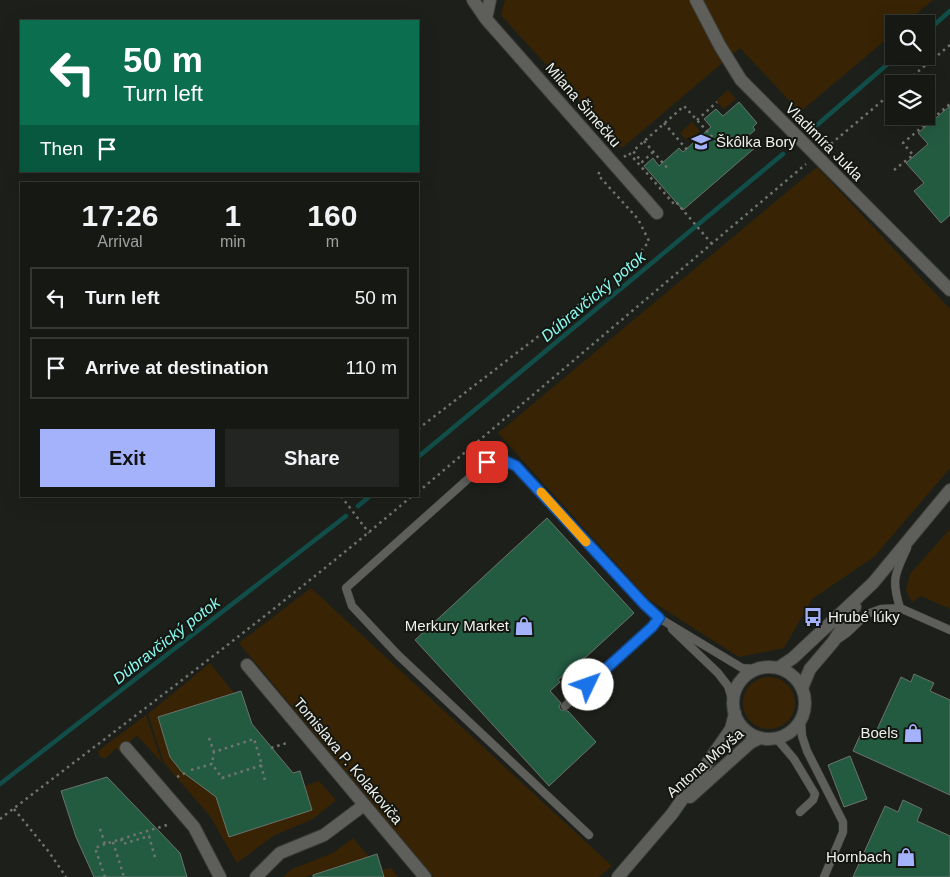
<!DOCTYPE html>
<html lang="en">
<head>
<meta charset="utf-8">
<style>
	:root { --surface:#161814; --page:#232522; --text:#f1f3f6; --muted:#9ea0a0; --line:#353734; --accent:#a4b2fc }
	body { margin:0; font-family:Helvetica,sans-serif; background:var(--page); color:var(--text); height:100vh; display:flex; flex-direction:column; font-size:19px; white-space:nowrap }
	* { box-sizing:border-box; margin:0 }
	p { font-size:16px; color:var(--muted) }
	.icon { flex:none; width:28px; height:28px; fill:none; stroke:currentColor; stroke-width:2; stroke-linecap:round; stroke-linejoin:round }
	.map { position:relative; flex:1; overflow:hidden }
	.sheet { position:absolute; left:20px; top:182px; width:399px; height:315px; display:flex; flex-direction:column; background:var(--surface); border-radius:0px; box-shadow:0 5px 20px #0002,0 0 0 1px var(--line) }
	.sheet>* { flex:none }
	.hud { position:absolute; left:20px; top:20px; width:399px; height:152px; border-radius:0px; box-shadow:0 5px 20px #0002,0 0 0 1px var(--line); background:#0b6e4f; color:#fff; overflow:hidden }
	.buttons { position:absolute; left:885px; top:15px; display:grid; gap:10px }
	.buttons a { display:grid; place-items:center; width:50px; height:50px; border-radius:0px; background:var(--surface); box-shadow:0 5px 20px #0002,0 0 0 1px var(--line); font-size:25px }
	.pin { position:absolute; display:grid; place-items:center; width:42px; height:42px; color:#fff; margin:-21px; border-radius:10px; box-shadow:0 2px 8px #0006 }
	.me { position:absolute; width:55px; margin:-28px; rotate:48deg; stroke-linejoin:round; filter:drop-shadow(0 0 4px #0008) }
	.turn { display:flex; align-items:center; gap:18px; height:105px; padding:0 20px; font-size:22px }
	.turn .icon { width:65px; height:65px; stroke-width:2.5 }
	.turn b { display:block; font-size:35px; line-height:42px }
	.then { display:flex; align-items:center; height:48px; padding:0 20px; background:#0003; gap:10px; font-size:19px }
	.eta { display:flex; justify-content:space-evenly; align-items:center; height:85px; text-align:center }
	.eta b { font-size:30px; font-weight:700; line-height:35px }
	.action { display:flex; gap:10px; margin-top:auto; padding:10px 20px }
	.action a { flex:1; height:58px; border-radius:0px; background:var(--accent); color:#111; font-size:20px; font-weight:700; line-height:58px; text-align:center }
	.action a+a { background:var(--page); color:var(--text) }
	ul { padding:0; list-style:none }
	li { display:flex; align-items:center; gap:15px; height:62px; margin:0 10px 8px; padding:0 10px; border:2px solid var(--line); border-radius:0px }
	li div { flex:1 }
	li b { display:block; font-size:19px }
	li em { font-style:normal }
	.map>svg:first-child { display:block }
	.green { fill:#382404 }
	.lines { fill:none; stroke-linecap:round; stroke-linejoin:round }
	.stream { stroke:#114e4a; stroke-width:4.5 }
	.building { fill:#235b41; stroke:#6b726e }
	.lane-casing { stroke:#3a3d38; stroke-width:9 }
	.street-casing { stroke:#3a3d38; stroke-width:14 }
	.path { stroke:#71746e; stroke-width:2.5; stroke-dasharray:2.5 4; stroke-linecap:butt }
	.lane { stroke:#5e5e5b; stroke-width:8 }
	.street { stroke:#5e5e5b; stroke-width:12 }
	.route-casing { stroke:#114b97; stroke-width:12 }
	.route { stroke:#1a73e8; stroke-width:9 }
	.slow { stroke:#f59e0b; stroke-width:9 }
	.labels { text-anchor:middle; stroke-width:4; stroke-linejoin:round; paint-order:stroke }
	.street-label { font-size:15px; fill:#eff1ed; stroke:#141711 }
	.poi-label { font-size:15px; fill:#eff1ed; stroke:#141711; text-anchor:end }
	.water-label { font-size:16px; font-style:italic; fill:#89faf1; stroke:#141711 }
</style>
</head>
<body>
<div class="map">
<svg width="950" height="877" viewBox="0 0 950 877">
	<rect width="100%" height="100%" fill="#1d201a"/>
	<path class="green" d="M505 0H933L904 24H894V33L800 112 740 48 622 148 501 15Z
		M728 90 736 99 724 109 716 101Z
		M692 122 700 131 688 142 680 133Z
		M817 167 950 309V468L874 557 812 599 784 648 739 657 648 599 498 433Z
		M950 529V609L921 596 912 602 906 591 910 574Z
		M311 588 612 866 599 877H434L239 643Z
		M210 663 234 693 158 717 170 757 216 797 229 836 312 810 305 786 319 781 336 800 313 819 273 836 237 863 210 816 164 763 148 714Z
		M743 703a26 26 0 1 1 52 0a26 26 0 1 1-52 0Z
		M146 715 162 763 137 735 119 751 116 748 105 759 99 756 98 751Z
		M353 838 369 857 305 877H283L292 869 333 853Z
		M391 868 398 877H384L382 870Z"/>
	<g class="lines">
		<path class="stream" d="M926 32 950 11
			M817 125 897 56
			M418 457 783 154
			M358 506 370 496
			M0 784 346 516"/>
	</g>
	<path class="building" d="M739 102 757 123 753 127 755 130 748 136 757 146 683 210 644 166 653 158 659 166 679 148 683 152 711 127 704 119 716 109 723 116Z
		M950 106V215L941 223 914 191 924 183 906 163 928 144 918 133Z
		M547 518 634 613 586 657 579 660 558 680 560 682 550 691 561 703 559 707 561 710 568 711 596 742 549 786 415 640Z
		M914 674 934 683 930 691 950 700V795L853 751 862 731 874 736 901 677 911 682Z
		M241 691 252 724 293 773 300 771 312 810 229 837 216 797 181 771 170 757 158 717Z
		M850 756 867 799 844 807 828 765Z
		M107 777 180 853 187 877H94L76 837 61 791Z
		M903 800 922 809 917 821 950 836V877H853L885 806 898 812Z
		M377 854 384 877H313V875Z"/>
	<g class="lines">
		<g class="lane-casing">
			<path id="lane" d="M900 608C891 579 895 574 907 548
				M672 629 718 673 728 686 733 702
				M837 640 847 633 867 614 881 609 900 608 950 630
				M565 706 652 627 659 618
				M801 720 802 736 807 751 843 822V832L824 877
				M777 739 794 759 815 794 813 800 800 812
				M589 835 398 655 352 606 346 588 487 462 503 459 516 466 643 604 659 618 742 668 757 669"/>
		</g>
		<g class="street-casing">
			<path id="street" d="M473 0 486 19 657 213
				M696 0 720 46 741 80 950 290
				M486 19 490 0
				M247 665 425 877
				M733 703a36 36 0 1 1 72 0a36 36 0 1 1-72 0Z
				M778 668 793 658 873 583 950 490
				M802 688 810 669 833 642 855 607
				M126 748 194 827 220 877
				M690 797 750 743 760 738
				M256 877 280 853 324 835 364 805
				M618 877 672 814 731 729 735 713"/>
		</g>
		<path class="path" d="M903 84 950 45
			M697 120 717 102
			M664 123 689 152
			M644 141 669 170
			M826 148 894 91
			M653 152 642 162 633 151 684 106 718 143
			M624 157 629 153 674 204 676 202 712 244
			M894 170 913 155 903 143 950 104
			M418 429 562 318 634 261 649 241 638 219 598 175 601 169
			M418 492 806 164
			M341 496 369 533
			M209 738 214 752
			M271 748 287 743
			M261 765 265 781
			M191 770 212 764 222 778 262 765 254 739 214 752 212 764
			M177 777 185 773
			M14 809 49 852 66 877
			M0 819C138 713 279 609 412 496
			M100 829 105 844 167 825
			M121 839 123 844 149 836 156 861
			M113 842 124 877
			M105 844 95 848 105 877"/>
		<use href="#lane" class="lane"/>
		<use href="#street" class="street"/>
	</g>
	<g class="lines">
		<g class="route-casing">
			<path id="route" d="M487 462 503 460 516 466 644 604 659 618 652 627 588 685"/>
		</g>
		<use href="#route" class="route"/>
		<path class="slow" d="M541 492 586 542"/>
	</g>
	<defs>
		<g id="school-bare" transform="scale(1.5)"><path d="M0-5L7-2L0 1L-7-2ZM-4 1L0 2.5L4 1V4Q0 6-4 4Z" fill="#a4b2fc" stroke="#141711" stroke-width="2.5" paint-order="stroke"/></g>
		<g id="bus-bare" transform="scale(1.5)"><path d="M-5-6H5V4H4V6H2V4H-2V6H-4V4H-5ZM-3.5-4V0h7V-4ZM-3.5 1.2v1.5H-2V1.2ZM2 1.2v1.5H3.5V1.2Z" fill="#a4b2fc" stroke="#141711" stroke-width="2.5" paint-order="stroke"/></g>
		<g id="shop-bare" transform="scale(1.5)"><path d="M-5-2.5h2.3a2.7 3.5 0 0 1 5.4 0H5L5.5 6h-11ZM-1.5-2.5h3a1.5 2.3 0 0 0-3 0Z" fill="#a4b2fc" stroke="#141711" stroke-width="2.5" paint-order="stroke"/></g>
	</defs>
	<g fill-rule="evenodd">
		<use href="#school-bare" x="701" y="142"/>
		<use href="#bus-bare" x="813" y="617"/>
		<use href="#shop-bare" x="524" y="626"/>
		<use href="#shop-bare" x="913" y="733"/>
		<use href="#shop-bare" x="906" y="857"/>
	</g>
	<g class="labels">
		<g class="street-label">
			<text transform="translate(583 105) rotate(49)" y="5">Milana Šimečku</text>
			<text transform="translate(824 142) rotate(45)" y="5">Vladimíra Jukla</text>
			<text transform="translate(348 761) rotate(50)" y="5">Tomislava P. Kolakoviča</text>
			<text transform="translate(705 763) rotate(-41)" y="5">Antona Moyša</text>
		</g>
		<g class="poi-label">
			<text x="716" y="147" text-anchor="start">Škôlka Bory</text>
			<text x="828" y="622" text-anchor="start">Hrubé lúky</text>
			<text x="509" y="631">Merkury Market</text>
			<text x="898" y="738">Boels</text>
			<text x="891" y="862">Hornbach</text>
		</g>
		<g class="water-label">
			<text transform="translate(593 296) rotate(-40)" y="6">Dúbravčický potok</text>
			<text transform="translate(166 640) rotate(-38)" y="6">Dúbravčický potok</text>
		</g>
	</g>
</svg>
<div class="buttons">
<a><svg class="icon" aria-label="search" viewBox="0 0 24 24"><circle cx="10" cy="10" r="6"/><path d="M15 15l6 6"/></svg></a>
<a><svg class="icon" aria-label="layers" viewBox="0 0 24 24"><path d="M12 4l9 5-9 5-9-5zM3 14l9 5 9-5"/></svg></a>
</div>
<div class="pin" style="left:487px;top:462px;background:#d93025"><svg class="icon" aria-label="arrive" viewBox="0 0 24 24"><path d="M6 21V4h12l-3 4 3 4H6"/></svg></div>
<svg class="me" style="left:588px;top:685px" viewBox="-20 -20 40 40"><circle r="19" fill="#fff"/><path d="M0-13L10 11 0 6-10 11z" fill="#1a73e8"/></svg>
<div class="hud">
<div class="turn"><svg class="icon" aria-label="left" viewBox="0 0 24 24"><path d="M17 20v-9H6M10 6l-5 5 5 5"/></svg><div><b>50 m</b>Turn left</div></div>
<div class="then">Then<svg class="icon" aria-label="arrive" viewBox="0 0 24 24"><path d="M6 21V4h12l-3 4 3 4H6"/></svg></div>
</div>
<section class="sheet">
<div class="eta">
<div><b>17:26</b><p>Arrival</p></div>
<div><b>1</b><p>min</p></div>
<div><b>160</b><p>m</p></div>
</div>
<ul>
<li><svg class="icon" aria-label="left" viewBox="0 0 24 24"><path d="M17 20v-9H6M10 6l-5 5 5 5"/></svg><div><b>Turn left</b></div><em>50 m</em></li>
<li><svg class="icon" aria-label="arrive" viewBox="0 0 24 24"><path d="M6 21V4h12l-3 4 3 4H6"/></svg><div><b>Arrive at destination</b></div><em>110 m</em></li>
</ul>
<div class="action"><a>Exit</a><a>Share</a></div>
</section>
</div>
</body>
</html>
